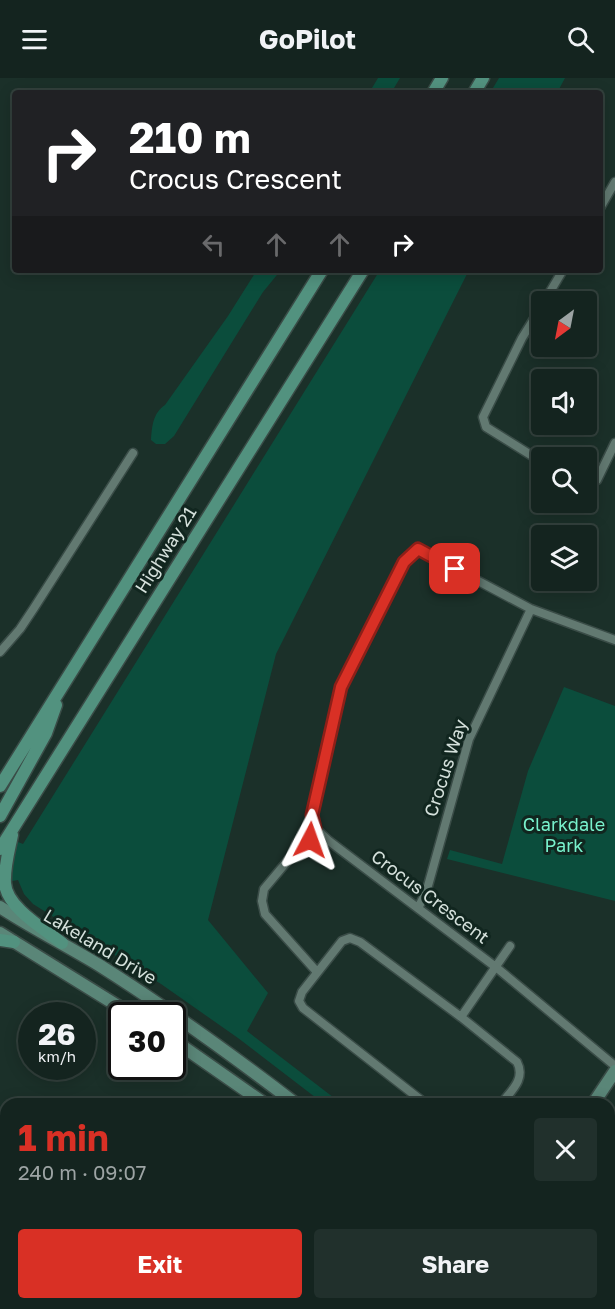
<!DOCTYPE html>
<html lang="en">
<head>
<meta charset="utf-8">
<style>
	:root { --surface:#14241f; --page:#21302c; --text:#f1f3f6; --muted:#9da4a4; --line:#33413d; --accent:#d93025 }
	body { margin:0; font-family:"Golos Text",sans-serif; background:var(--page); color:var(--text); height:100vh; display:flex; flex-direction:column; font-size:22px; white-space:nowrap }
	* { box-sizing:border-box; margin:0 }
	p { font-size:20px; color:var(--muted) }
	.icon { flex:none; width:33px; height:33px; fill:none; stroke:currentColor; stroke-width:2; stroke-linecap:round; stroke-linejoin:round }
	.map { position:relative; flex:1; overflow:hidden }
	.sheet { position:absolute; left:0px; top:1020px; width:615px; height:212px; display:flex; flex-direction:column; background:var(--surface); border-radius:18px 18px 0 0; box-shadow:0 3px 15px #0003,0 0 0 2px var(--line) }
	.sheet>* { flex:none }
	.guide { position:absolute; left:12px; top:12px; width:591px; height:183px; border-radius:6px; box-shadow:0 3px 15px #0003,0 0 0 2px var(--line); background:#202124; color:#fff; overflow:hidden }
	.needle { width:39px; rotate:212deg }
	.controls { position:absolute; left:531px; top:213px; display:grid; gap:12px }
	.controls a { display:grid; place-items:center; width:66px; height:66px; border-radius:6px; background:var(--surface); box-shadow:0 3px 15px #0003,0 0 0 2px var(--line); font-size:30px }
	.speed { position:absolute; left:18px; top:924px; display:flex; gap:12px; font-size:30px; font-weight:700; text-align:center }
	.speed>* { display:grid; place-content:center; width:78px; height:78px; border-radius:50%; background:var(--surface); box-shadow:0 3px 15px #0003,0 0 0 2px var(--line); line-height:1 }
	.speed small { font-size:15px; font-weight:400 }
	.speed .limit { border:3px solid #111; border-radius:9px; background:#fff; color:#111 }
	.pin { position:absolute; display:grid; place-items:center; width:51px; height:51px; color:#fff; margin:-26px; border-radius:12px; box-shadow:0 3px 9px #0006 }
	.me { position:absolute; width:66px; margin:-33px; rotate:4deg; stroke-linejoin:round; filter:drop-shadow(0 0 4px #0008) }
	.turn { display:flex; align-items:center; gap:21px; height:126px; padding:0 18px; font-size:27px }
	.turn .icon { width:78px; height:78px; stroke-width:2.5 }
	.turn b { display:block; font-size:42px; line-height:51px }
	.lanes { display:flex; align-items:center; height:57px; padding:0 18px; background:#0003; justify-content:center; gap:30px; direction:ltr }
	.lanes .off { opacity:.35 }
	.round { display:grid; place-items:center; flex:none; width:63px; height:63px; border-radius:6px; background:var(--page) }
	.head { display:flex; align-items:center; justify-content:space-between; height:102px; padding:0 18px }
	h1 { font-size:36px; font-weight:700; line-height:45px; color:var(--accent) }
	.primary-button { display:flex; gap:12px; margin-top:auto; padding:12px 18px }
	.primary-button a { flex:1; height:69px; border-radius:6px; background:var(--accent); color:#fff; font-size:24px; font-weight:700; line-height:69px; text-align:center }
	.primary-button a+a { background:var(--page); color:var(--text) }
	header { display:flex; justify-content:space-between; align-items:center; height:78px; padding:0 18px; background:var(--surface); font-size:27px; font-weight:700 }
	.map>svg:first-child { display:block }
	.green { fill:#0b4d3c }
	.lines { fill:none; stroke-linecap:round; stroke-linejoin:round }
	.street-casing { stroke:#3a4c47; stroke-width:11 }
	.secondary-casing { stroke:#3a4c47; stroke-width:15 }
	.primary-casing { stroke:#3a4c47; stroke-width:15 }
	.street { stroke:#627971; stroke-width:8 }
	.secondary { stroke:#5a8678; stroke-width:12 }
	.primary { stroke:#52927f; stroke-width:12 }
	.route-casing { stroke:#8d1f18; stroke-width:15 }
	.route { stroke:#d93025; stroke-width:10 }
	.labels { text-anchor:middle; stroke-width:6; stroke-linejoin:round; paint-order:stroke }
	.street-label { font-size:18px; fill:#d5e1dc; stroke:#11261f }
	.park-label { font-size:18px; fill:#78f1cc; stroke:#11261f }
</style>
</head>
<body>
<header><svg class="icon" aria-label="menu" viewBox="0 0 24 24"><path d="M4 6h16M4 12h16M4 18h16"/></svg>GoPilot<svg class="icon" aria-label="search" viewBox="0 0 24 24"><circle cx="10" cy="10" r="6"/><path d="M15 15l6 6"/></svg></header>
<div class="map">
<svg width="615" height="1231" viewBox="0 0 615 1231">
	<rect width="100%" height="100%" fill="#1b3029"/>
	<path class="green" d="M378 0H400L391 15H369Z
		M499 0H565L557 15H490Z
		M257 192H281L263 214 174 358 165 366H156L151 362C152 348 153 335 165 327L228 238Z
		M380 192H469L276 576 208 842 268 915 247 953 342 1026H324L238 960 161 906 33 826 24 816 18 802 12 803 9 801 14 770 18 764 23 766Z
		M564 609 615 628V823L447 781 450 772 502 786 528 693Z"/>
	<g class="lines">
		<g class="street-casing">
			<path id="street" d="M600 130 615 104
				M544 224 563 192
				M542 228 522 260 483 339 486 349 542 384
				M586 408 597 402 615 365
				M615 562 531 531 418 471 404 484 341 609 312 737 315 750 329 763 497 890 615 988
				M0 574 20 551 34 530 133 375
				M315 750 306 769 295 774 264 811 262 823 265 836 317 894
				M295 774C295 765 300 756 311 756
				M418 830 426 815 469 661 531 531
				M461 939 510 868
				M426 1026 303 930 299 923 302 914 342 863 350 860 360 864 461 939 517 984C526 1001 511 1013 501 1026
				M6 1222 2 1226 8 1231
				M205 1226 209 1231
				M366 1226 371 1231"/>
		</g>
		<g class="secondary-casing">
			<path id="secondary" d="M0 829C32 850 66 867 99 887 167 930 232 977 296 1026
				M0 855 134 938
				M172 961 265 1026
				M593 1026 615 993
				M524 1226 531 1231
				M557 1226 564 1231
				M450 1230 457 1226
				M430 1231 434 1226"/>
		</g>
		<g class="primary-casing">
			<path id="primary" d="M433 15 442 0
				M474 15 483 0
				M0 708 322 192
				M0 738 46 655 56 627
				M12 757C9 772 4 789 5 805 6 829 44 851 62 865
				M0 771 363 192
				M0 862 14 864"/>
		</g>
		<use href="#street" class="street"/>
		<use href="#secondary" class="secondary"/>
		<use href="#primary" class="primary"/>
	</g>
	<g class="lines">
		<g class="route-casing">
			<path id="route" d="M310 762 311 756 315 750 312 737 341 609 404 484 418 471 455 491"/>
		</g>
		<use href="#route" class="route"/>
	</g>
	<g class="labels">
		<g class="street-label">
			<text transform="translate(166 472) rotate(-58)" y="6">Highway 21</text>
			<text transform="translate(446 690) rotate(-72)" y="6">Crocus Way</text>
			<text transform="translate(430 819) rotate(37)" y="6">Crocus Crescent</text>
			<text transform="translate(100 869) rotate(31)" y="6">Lakeland Drive</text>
		</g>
		<g class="park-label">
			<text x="564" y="753">Clarkdale<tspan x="564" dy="21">Park</tspan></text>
		</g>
	</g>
</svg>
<div class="controls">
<a><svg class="needle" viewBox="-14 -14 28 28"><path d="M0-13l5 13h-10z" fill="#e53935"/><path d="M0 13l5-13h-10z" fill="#9da4a4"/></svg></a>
<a><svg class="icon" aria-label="sound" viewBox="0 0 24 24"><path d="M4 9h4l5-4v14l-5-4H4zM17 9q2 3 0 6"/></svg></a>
<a><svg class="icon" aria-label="search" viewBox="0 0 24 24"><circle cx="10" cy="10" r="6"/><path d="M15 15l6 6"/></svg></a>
<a><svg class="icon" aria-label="layers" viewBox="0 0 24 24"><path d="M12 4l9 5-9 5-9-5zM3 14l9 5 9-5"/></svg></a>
</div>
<div class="speed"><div>26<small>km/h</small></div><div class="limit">30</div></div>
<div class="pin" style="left:455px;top:491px;background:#d93025"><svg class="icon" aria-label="arrive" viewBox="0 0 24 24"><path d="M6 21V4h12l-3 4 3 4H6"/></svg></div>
<svg class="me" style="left:310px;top:762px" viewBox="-20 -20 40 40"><path d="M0-17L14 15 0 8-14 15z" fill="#d93025" stroke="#fff" stroke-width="4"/></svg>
<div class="guide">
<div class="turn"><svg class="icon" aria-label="right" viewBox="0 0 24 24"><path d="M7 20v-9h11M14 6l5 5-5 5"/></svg><div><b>210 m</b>Crocus Crescent</div></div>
<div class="lanes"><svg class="icon off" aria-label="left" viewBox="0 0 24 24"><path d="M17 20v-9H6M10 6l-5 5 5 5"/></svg><svg class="icon off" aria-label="ahead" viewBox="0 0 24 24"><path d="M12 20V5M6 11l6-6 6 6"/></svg><svg class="icon off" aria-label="ahead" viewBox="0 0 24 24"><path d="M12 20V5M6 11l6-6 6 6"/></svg><svg class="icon" aria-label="right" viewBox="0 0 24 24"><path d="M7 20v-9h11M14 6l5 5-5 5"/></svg></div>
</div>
<section class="sheet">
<div class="head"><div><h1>1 min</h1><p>240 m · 09:07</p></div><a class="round"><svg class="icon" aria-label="close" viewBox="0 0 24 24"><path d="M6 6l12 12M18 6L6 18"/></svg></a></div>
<div class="primary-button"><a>Exit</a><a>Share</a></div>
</section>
</div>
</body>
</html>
